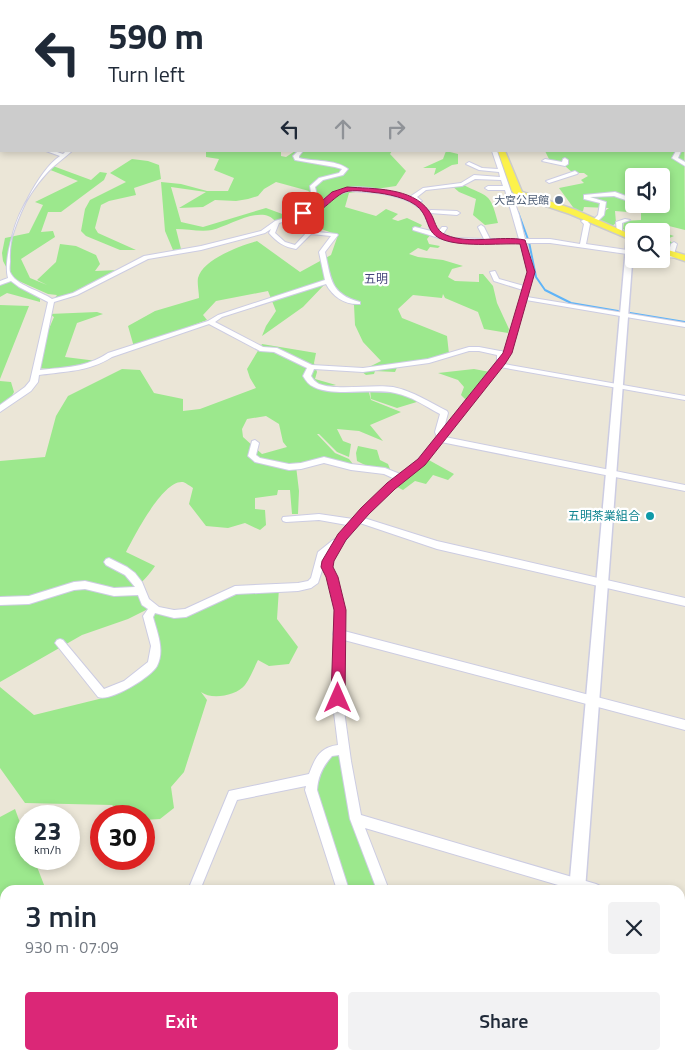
<!DOCTYPE html>
<html lang="en">
<head>
<meta charset="utf-8">
<style>
	:root { --surface:#fff; --page:#f2f2f3; --text:#1f2937; --muted:#747a83; --accent:#db2777 }
	body { margin:0; font-family:"Titillium Web","Noto Sans JP",sans-serif; background:var(--page); color:var(--text); height:100vh; display:flex; flex-direction:column; font-size:19px; white-space:nowrap }
	* { box-sizing:border-box; margin:0 }
	p { font-size:16px; color:var(--muted) }
	.icon { flex:none; width:28px; height:28px; fill:none; stroke:currentColor; stroke-width:2; stroke-linecap:round; stroke-linejoin:round }
	.map { position:relative; flex:1; overflow:hidden }
	.sheet { position:absolute; left:0px; top:885px; width:685px; height:175px; display:flex; flex-direction:column; background:var(--surface); border-radius:15px 15px 0 0; box-shadow:0 2px 8px #0003 }
	.sheet>* { flex:none }
	.top-card { position:absolute; left:0px; top:0px; width:685px; height:152px; box-shadow:0 2px 8px #0003; background:#fff; color:var(--text); overflow:hidden }
	.fabs { position:absolute; left:625px; top:168px; display:grid; gap:10px }
	.fabs a { display:grid; place-items:center; width:45px; height:45px; border-radius:5px; background:var(--surface); box-shadow:0 2px 8px #0003; font-size:25px }
	.speed { position:absolute; left:15px; top:805px; display:flex; gap:10px; font-size:25px; font-weight:700; text-align:center }
	.speed>* { display:grid; place-content:center; width:65px; height:65px; border-radius:50%; background:var(--surface); box-shadow:0 2px 8px #0003; line-height:1 }
	.speed small { font-size:12px; font-weight:400 }
	.speed .limit { border:8px solid #d22; background:#fff; color:#111 }
	.pin { position:absolute; display:grid; place-items:center; width:42px; height:42px; color:#fff; margin:-21px; border-radius:10px; box-shadow:0 2px 8px #0006 }
	.me { position:absolute; width:55px; margin:-28px; rotate:0deg; stroke-linejoin:round; filter:drop-shadow(0 0 4px #0008) }
	.turn { display:flex; align-items:center; gap:18px; height:105px; padding:0 25px; font-size:22px }
	.turn .icon { width:65px; height:65px; stroke-width:2.5 }
	.turn b { display:block; font-size:35px; line-height:42px }
	.lanes { display:flex; align-items:center; height:48px; padding:0 25px; background:#0003; justify-content:center; gap:25px; direction:ltr }
	.lanes .off { opacity:.35 }
	.round { display:grid; place-items:center; flex:none; width:52px; height:52px; border-radius:5px; background:var(--page) }
	.summary { display:flex; align-items:center; justify-content:space-between; height:85px; padding:0 25px }
	h1 { font-size:30px; font-weight:600; line-height:38px }
	.primary-button { display:flex; gap:10px; margin-top:auto; padding:10px 25px }
	.primary-button a { flex:1; height:58px; border-radius:5px; background:var(--accent); color:#fff; font-size:20px; font-weight:600; line-height:58px; text-align:center }
	.primary-button a+a { background:var(--page); color:var(--text) }
	.map>svg:first-child { display:block }
	.green { fill:#9ce88d; fill-rule:evenodd }
	.lines { fill:none; stroke-linecap:round; stroke-linejoin:round }
	.stream { stroke:#5fb4f8; stroke-width:2 }
	.street-casing { stroke:#cccce2; stroke-width:2 }
	.secondary-casing { stroke:#cccce2; stroke-width:3 }
	.primary-casing { stroke:#cbcbcb; stroke-width:3 }
	.street { fill:#fff; fill-rule:evenodd }
	.secondary { fill:#fff; fill-rule:evenodd }
	.primary { fill:#fcf24b; fill-rule:evenodd }
	.route { fill:#db2777; stroke:#8e194d }
	.service-dot { fill:#5c6f8a; stroke:#fff; stroke-width:2 }
	.culture-dot { fill:#0f9aa8; stroke:#fff; stroke-width:2 }
	.labels { text-anchor:middle; stroke-width:4.5; stroke-linejoin:round; paint-order:stroke }
	.far-service-label { font-size:11px; fill:#4e5e75; stroke:#fff; text-anchor:end }
	.far-quarter-label { font-size:12px; fill:#44447b; stroke:#fff }
	.culture-label { font-size:12px; fill:#0d838f; stroke:#fff; text-anchor:end }
</style>
</head>
<body>
<div class="map">
<svg width="685" height="1060" viewBox="0 0 685 1060">
	<rect width="100%" height="100%" fill="#ebe6d7"/>
	<path class="green" d="M684 94 685 230 665 225 662 232 674 236 667 239 674 244 667 248 661 246V231H634V235L623 229 624 221 641 220V213L615 211 616 223 611 227 600 222 602 213 609 208 584 207 583 211 578 214 559 188 584 183 581 180 588 176 584 173H573L565 166 550 161 545 151H684ZM634 176H661V204H634Z
		M206 151H281V156L286 157 295 151H392L390 154 406 171 396 186 349 193 345 207 376 216 386 209 398 214 392 219 398 221 407 218 422 225 419 229 431 234 427 239 429 244 440 246 438 248 430 247 427 251 418 248 409 254 418 257 443 260 463 266 452 269 448 277 455 281 479 282V274H483L493 286 497 303 509 329 508 333 484 329 478 312 445 298 443 294 442 298 413 295 398 309 402 318 447 336 449 354 411 364 399 363 395 372 375 371 374 374 366 375 361 371 381 361 363 342 355 325 354 305 325 284 303 307 262 336 266 326 276 311 268 291 216 301 203 315 207 320 134 347 128 326 155 311 199 298C199 292 197 283 198 278 203 259 240 246 257 241L300 272 331 255 338 235 290 218 275 221C262 204 229 226 212 230 201 232 187 229 176 229L181 249 173 250 165 231 161 182 181 184 207 191H228L234 178 214 170 219 159 206 157ZM276 182 309 191 301 204 285 215 266 208 203 227 181 222 171 187 206 192 179 208 203 207 215 200 236 201 248 199 258 196 264 189Z
		M446 151 458 154V164L452 165 434 175 436 168H423L443 159Z
		M132 159 148 161 159 165 161 179 134 188 136 195 109 201 101 205 95 228 98 233 136 250H120L86 236 81 231 85 209 90 200 126 182 110 173Z
		M53 166 91 180 100 172 107 173 104 180 61 212H48L41 232 53 231 55 237 21 259 30 278 47 285 37 280 56 262 60 244 76 246 96 255 100 264 95 271 119 270 75 294 54 299 57 295 48 294 12 278 3 261 2 253 5 238 29 233 43 205 35 202 78 181 48 169Z
		M462 184C488 198 490 191 498 223L485 225 473 215 476 199 459 192 451 185Z
		M13 279 40 296V302L7 293 0 297V284Z
		M0 305 29 306 0 379Z
		M97 312 103 314 77 323 65 357 97 361 61 370 37 368 42 345 54 317 49 314Z
		M262 344 316 353 314 363 317 372 315 379 336 385 323 387 368 389 371 400 401 412 370 425 383 441 359 431 337 429 343 441 351 444 349 457 337 452 319 434H317L335 453 349 459 356 468 333 462 296 466 299 491 298 514H292L290 490H278L277 495 255 498V509L265 510 266 525 260 530 245 523 228 528 206 526 189 504 193 488C190 486 186 483 183 482 163 479 134 537 126 552L155 566C132 600 121 590 85 585L116 595 138 591 152 607 128 619 82 635 0 682V461L45 457 56 416 68 396 122 369 140 370 154 393 183 399V411L200 409 256 388 250 378 247 369ZM266 416 279 424 283 442 287 447 262 454 243 437 242 429 247 419Z
		M474 369 490 372 481 387 466 400 461 395 464 387 458 380 438 373Z
		M0 381 11 382 14 392 7 405 0 409Z
		M370 390 397 391 420 401 397 408 371 399Z
		M358 446 377 450 380 460 388 464 390 469 365 465 357 461 356 453Z
		M427 459 454 474 448 480 433 475 426 484 415 481 403 490 395 486Z
		M279 588 277 619 298 647 289 664 269 666 258 660C254 668 250 678 245 685 236 696 211 700 201 692L207 700 184 772 171 787 174 808 160 819 144 820V816L123 815 112 805 25 803 0 768V687L34 715 99 699 132 686 153 662 148 616 152 610 183 617 232 591Z
		M344 750 355 813 383 890H344L313 795 329 751Z
		M15 809 26 839V859H34L46 890H5V1021L0 1020V817Z
		M5 1054 440 1055 441 1060H1Z"/>
	<g class="lines">
		<path class="stream" d="M518 212 529 242 536 277 545 290 571 303 618 311
			M630 313 685 322"/>
		<g class="street-casing">
			<path id="street" d="M637 0H641L642 1H638Z
				M0 3H1V5H0Z
				M684 51H685V53H684Z
				M0 89H1V91H0Z
				M46 151H54L63 154 66 151H72C63 159 54 165 46 174 26 196 8 230 10 261 10 264 9 269 10 272 15 285 41 291 52 299L73 293 144 256 201 246 261 231 275 221 300 213 303 206 312 199 310 186 319 178 339 173 342 169 335 167 295 160 293 156 298 151H303L299 156V158C314 162 335 159 348 169L343 175 323 180 315 187 318 199 308 208 306 211C318 208 324 197 335 192 357 181 389 192 411 198V196L423 188 461 183 474 175 500 177 499 172 479 170 466 164 469 162 482 168 498 169 492 151H497L519 215 525 239H550L580 244 584 224 581 221 589 217 592 219 588 222 590 224 586 244 634 251V255L550 243H526L534 272 527 297 685 323V327L526 300 511 353 504 364 685 396V400L500 367 445 437 685 485V491L441 442 424 464 393 489 364 518 437 541 685 598V606L437 549 360 523C353 531 331 555 332 566 332 570 336 576 337 580 343 600 345 611 344 631L685 720V730L344 640 342 696 351 761 361 815 596 884 600 886 602 890H575L365 828 389 890H377L350 819 339 755 332 756C323 766 318 776 317 790L349 890H337L305 790 306 786 237 800 200 890H188L229 791 309 774C315 758 320 747 338 745L332 696 334 636 333 634C340 614 332 586 323 567L318 583 311 588 298 591 236 594 186 617 174 618 155 613 153 617C157 632 165 650 157 666 151 677 111 702 98 697L55 643 57 640 60 639 63 640 104 689 124 681 148 662 151 646 143 616 148 609 142 605 138 595 114 596 85 589 74 590 29 604 0 605V597L29 596 74 582 85 581 114 588 135 587 125 575 106 565 104 562 106 559 109 558 127 567 135 573 142 582 149 599 159 607 174 610 185 609 235 586 298 583 308 581 311 578 318 552 333 540 336 539 347 525 319 520 286 522 283 521 282 519 283 517 319 514 353 519 395 479 384 474 351 470 324 463 301 469 289 470 255 462 248 456 252 441 255 440 259 443 256 455 260 458 289 464 301 463 324 457 351 464 385 468 400 474 418 460 437 437 435 432 440 414C425 406 411 396 395 393 371 388 334 397 314 387 309 385 306 381 303 376L307 368 274 352 260 351 209 324 112 357C88 372 67 371 39 375L38 382 31 391 0 412V405L25 387 30 381 48 302 19 287 11 281 0 285V281L8 278C0 248 34 173 60 156ZM475 179 501 180 503 186H488L485 188 488 190H505L519 239H490L484 227 481 225 478 227 484 239 453 238 443 234 447 228 446 227H442L438 232 436 229 430 213 457 215 460 213 457 211 431 210 429 211 418 202 422 201 417 197 426 190 462 186ZM348 191C371 192 409 193 424 213 427 218 428 226 431 231L415 227 413 228V230L452 242H520L528 272 524 286 499 279 495 271 490 272 494 281 523 290 504 354 502 351H500L479 347H469L428 359 363 368 312 365 277 348 263 347 215 322 222 317 326 284C333 297 345 305 360 304V302C330 294 331 279 325 252L338 235 337 234 308 231 295 245 285 242 275 233 279 223 318 211 337 195ZM271 229 269 233C277 242 284 247 296 249L311 234 331 236 319 252 325 280 218 315 208 321 108 353C85 368 66 367 40 370L54 302 77 295 148 259 201 250 265 233ZM469 351H479L497 355V362L444 428 448 413 447 411C429 402 413 391 393 387 372 384 337 391 319 384 315 382 313 379 311 376L314 369 363 372 429 363Z
				M676 151H681L678 158 685 162V166L672 158Z
				M565 158 568 160V164L565 166 542 161 545 159 562 162 563 159Z
				M575 171 578 173 577 174 549 183 546 181Z
				M615 192 634 199V203L614 196 590 197 606 202 604 215 596 223H592V221L598 215 600 203 584 199V195Z
				M625 219 630 220 622 223V232L617 233 616 222Z
				M674 242 677 244 674 254 679 255V257L661 258V254H668L671 244Z
				M680 910 685 911V923L680 922Z
				M0 1015 5 1017V1032L0 1030Z
				M443 1055H459L461 1060H445Z
				M663 1055H678L680 1060H665Z"/>
		</g>
		<g class="secondary-casing">
			<path id="secondary" d="M627 235 634 237 585 890H569Z
				M555 1055H573V1060H555Z"/>
		</g>
		<g class="primary-casing">
			<path id="primary" d="M590 0H594L595 1H590Z
				M498 151H505L522 192 576 210 634 236V241L570 214 516 196 512 191Z
				M661 248 685 255V261L661 253Z"/>
		</g>
		<use href="#street" class="street"/>
		<use href="#secondary" class="secondary"/>
		<use href="#primary" class="primary"/>
	</g>
	<path class="route" d="M347 187C373 189 412 187 429 211 436 220 434 230 446 235 470 245 500 235 525 240L535 272 512 353 505 364 425 465 395 489 369 514 346 540 334 561 333 567 338 577 346 610 345 698 343 703 338 705 333 703 331 698 334 610 326 577 321 567 322 561 338 534 361 508 387 483 418 459 503 353 527 272 520 244C498 243 459 248 439 238 428 232 429 223 423 213 416 200 393 195 379 193 369 192 354 189 345 192 331 197 315 224 299 213L314 208 332 192Z"/>
	<circle class="service-dot" cx="559" cy="200" r="5"/>
	<circle class="culture-dot" cx="650" cy="516" r="5"/>
	<g class="labels">
		<g class="far-service-label">
			<text x="549" y="204">大宮公民館</text>
		</g>
		<g class="far-quarter-label">
			<text x="376" y="283">五明</text>
		</g>
		<g class="culture-label">
			<text x="640" y="520">五明茶業組合</text>
		</g>
	</g>
</svg>
<div class="fabs">
<a><svg class="icon" aria-label="sound" viewBox="0 0 24 24"><path d="M4 9h4l5-4v14l-5-4H4zM17 9q2 3 0 6"/></svg></a>
<a><svg class="icon" aria-label="search" viewBox="0 0 24 24"><circle cx="10" cy="10" r="6"/><path d="M15 15l6 6"/></svg></a>
</div>
<div class="speed"><div>23<small>km/h</small></div><div class="limit">30</div></div>
<div class="pin" style="left:303px;top:213px;background:#d93025"><svg class="icon" aria-label="arrive" viewBox="0 0 24 24"><path d="M6 21V4h12l-3 4 3 4H6"/></svg></div>
<svg class="me" style="left:338px;top:698px" viewBox="-20 -20 40 40"><path d="M0-17L14 15 0 8-14 15z" fill="#db2777" stroke="#fff" stroke-width="4"/></svg>
<div class="top-card">
<div class="turn"><svg class="icon" aria-label="left" viewBox="0 0 24 24"><path d="M17 20v-9H6M10 6l-5 5 5 5"/></svg><div><b>590 m</b>Turn left</div></div>
<div class="lanes"><svg class="icon" aria-label="left" viewBox="0 0 24 24"><path d="M17 20v-9H6M10 6l-5 5 5 5"/></svg><svg class="icon off" aria-label="ahead" viewBox="0 0 24 24"><path d="M12 20V5M6 11l6-6 6 6"/></svg><svg class="icon off" aria-label="right" viewBox="0 0 24 24"><path d="M7 20v-9h11M14 6l5 5-5 5"/></svg></div>
</div>
<section class="sheet">
<div class="summary"><div><h1>3 min</h1><p>930 m · 07:09</p></div><a class="round"><svg class="icon" aria-label="close" viewBox="0 0 24 24"><path d="M6 6l12 12M18 6L6 18"/></svg></a></div>
<div class="primary-button"><a>Exit</a><a>Share</a></div>
</section>
</div>
</body>
</html>
